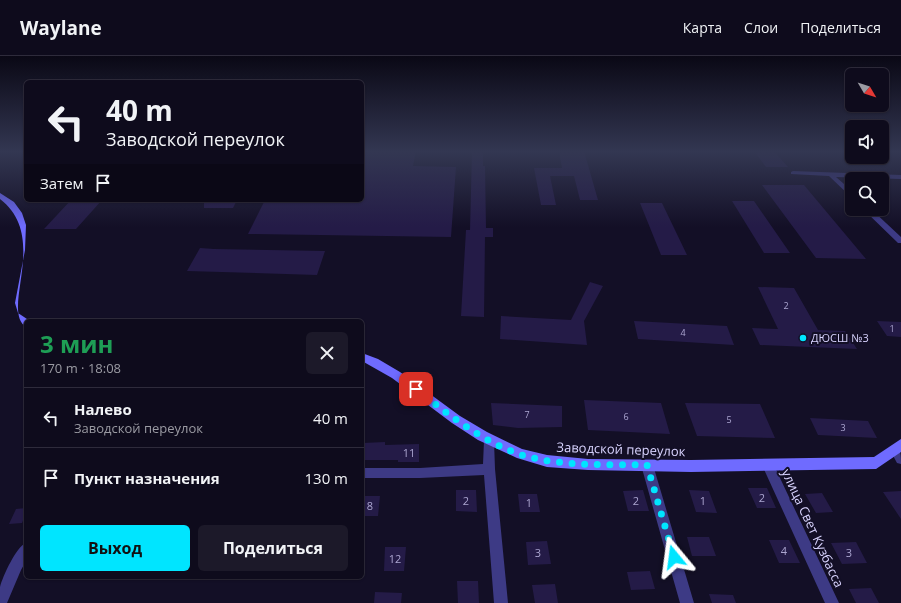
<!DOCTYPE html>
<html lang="ru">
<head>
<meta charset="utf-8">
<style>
	:root { --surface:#0e0b1c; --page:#1c1929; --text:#f1f3f6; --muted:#9b9ba3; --line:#2e2b3b; --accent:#00e5ff }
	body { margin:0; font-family:"Open Sans",sans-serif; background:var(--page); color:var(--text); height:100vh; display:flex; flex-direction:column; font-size:15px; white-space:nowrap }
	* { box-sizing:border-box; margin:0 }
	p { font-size:13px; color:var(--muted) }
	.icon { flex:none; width:22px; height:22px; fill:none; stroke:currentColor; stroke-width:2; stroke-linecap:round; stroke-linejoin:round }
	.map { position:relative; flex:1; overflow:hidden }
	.side { position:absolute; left:24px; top:263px; width:340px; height:260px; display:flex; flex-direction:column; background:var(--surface); border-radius:6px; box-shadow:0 1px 3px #0004,0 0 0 1px var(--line) }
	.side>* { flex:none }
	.top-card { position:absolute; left:24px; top:24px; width:340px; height:122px; border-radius:6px; box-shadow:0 1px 3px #0004,0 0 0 1px var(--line); background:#0e0b1c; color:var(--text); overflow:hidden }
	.needle { width:26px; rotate:129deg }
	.fabs { position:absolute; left:845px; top:12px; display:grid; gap:8px }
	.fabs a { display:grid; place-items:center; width:44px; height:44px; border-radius:6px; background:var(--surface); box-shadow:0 1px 3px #0004,0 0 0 1px var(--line); font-size:20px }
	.pin { position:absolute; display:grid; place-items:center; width:34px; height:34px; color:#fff; margin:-17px; border-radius:8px; box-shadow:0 2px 6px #0006 }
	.me { position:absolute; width:44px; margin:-22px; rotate:344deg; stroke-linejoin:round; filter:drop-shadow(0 0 3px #0008) }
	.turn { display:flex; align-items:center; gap:14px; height:84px; padding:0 16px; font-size:18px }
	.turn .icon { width:52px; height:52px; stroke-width:2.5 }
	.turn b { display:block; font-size:28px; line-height:34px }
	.then { display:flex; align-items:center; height:38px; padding:0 16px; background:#0003; gap:8px; font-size:15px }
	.round { display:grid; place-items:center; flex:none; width:42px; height:42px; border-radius:6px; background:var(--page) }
	.summary { display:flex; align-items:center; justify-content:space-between; height:68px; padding:0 16px }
	h1 { font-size:24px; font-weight:700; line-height:30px; color:#1e9e55 }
	.primary-button { display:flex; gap:8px; margin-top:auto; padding:8px 16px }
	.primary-button a { flex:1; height:46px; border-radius:6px; background:var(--accent); color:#111; font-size:16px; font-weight:700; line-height:46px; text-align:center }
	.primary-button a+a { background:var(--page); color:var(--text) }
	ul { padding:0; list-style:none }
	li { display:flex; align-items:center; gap:12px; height:60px; padding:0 16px; border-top:1px solid var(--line) }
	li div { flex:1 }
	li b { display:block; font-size:15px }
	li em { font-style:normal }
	header { display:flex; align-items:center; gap:24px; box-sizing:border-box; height:56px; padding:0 20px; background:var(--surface); border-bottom:1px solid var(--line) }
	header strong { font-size:19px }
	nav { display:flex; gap:22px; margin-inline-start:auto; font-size:14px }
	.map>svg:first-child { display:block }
	.building { fill:#241b47 }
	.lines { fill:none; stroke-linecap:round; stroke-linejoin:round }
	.street { fill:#3d3a85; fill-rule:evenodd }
	.secondary { fill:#6f6bff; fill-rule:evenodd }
	.route { stroke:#00e5ff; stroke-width:7; stroke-dasharray:0 12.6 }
	.poi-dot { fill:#00e5ff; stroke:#130f26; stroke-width:1.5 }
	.labels { text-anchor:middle; stroke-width:4; stroke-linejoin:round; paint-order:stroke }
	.number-label { font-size:9px; fill:#aca6d1 }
	.poi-label { font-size:11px; fill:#d9d4ff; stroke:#130f26; text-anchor:start }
	.near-number-label { font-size:11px; fill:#aca6d1 }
	.near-street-label { font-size:13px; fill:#d9d4ff; stroke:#130f26 }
</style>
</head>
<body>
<header>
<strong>Waylane</strong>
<nav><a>Карта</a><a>Слои</a><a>Поделиться</a></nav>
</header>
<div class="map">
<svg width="901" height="547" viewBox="0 0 901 547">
	<rect width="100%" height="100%" fill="#130f26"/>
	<path class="building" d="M362 95H416L413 110 456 111 451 181 248 178 265 144H362Z
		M472 95H483V110H485L486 172H493V181H485L484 261 461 260 466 174H470Z
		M559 95H584L598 144H580L574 120H550L556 149H541L534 112H562Z
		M754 95H774L788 111H766Z
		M762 129H804L866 203 816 202Z
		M71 144H102L76 173H44Z
		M204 144H237L233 152H204Z
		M732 145H754L790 197H764Z
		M640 147H662L687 199H661Z
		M200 192 214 193 325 195 317 219 187 215Z
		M590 226 603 230 584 265 587 289 500 283 501 260 571 264Z
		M758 231 794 232 818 274 845 275 857 293 760 289 752 272 778 273Z
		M634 265 727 270 734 289 638 283Z
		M877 265 901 266V281L887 280Z
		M584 344 661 347 670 378 588 374Z
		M491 347 562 350V371L518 372 493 369Z
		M685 347 760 348 775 382 697 380Z
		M810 362 868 365 877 382 818 379Z
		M385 386V389L419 388V406H398V404H362L363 387Z
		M748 432H767L776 452H757Z
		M456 434H476L477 456 456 455Z
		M643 434 649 455H628L623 435Z
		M689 434 709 435 717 457 696 456Z
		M901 435V463L883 436Z
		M822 437 833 456 816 457 805 438Z
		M518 438H537L540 456H520Z
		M362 440H380L378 460H362Z
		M26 452V457L22 467 9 468 16 453Z
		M687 481H709L716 500H692Z
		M769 484H789L800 507H779Z
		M547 485 551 508 528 509 526 486Z
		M856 486 867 507 842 508 831 487Z
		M385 491H406L404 515H384Z
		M650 515 655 533 631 534 627 516Z
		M457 525H478L479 547H458Z
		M555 528 558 547H535L532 529Z
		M871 532 879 547H856L849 533Z
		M375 536 402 537 401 547H374Z
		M709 538 733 539 736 547H712Z"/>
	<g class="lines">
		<path class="street" d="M793 115 901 119V123L836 121 852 135V141L850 140 829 120 791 118V116Z
			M863 153H871L901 181V187H898Z
			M489 380 493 382 494 385 495 413 508 547H494L484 419 420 422H362V412H420L483 408 484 385 485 382Z
			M895 389C901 392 901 400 901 408L897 407 890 394 891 390Z
			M647 404 651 405 653 409 694 547H680L641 409 643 405Z
			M768 404 772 405 839 547H825L762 409 764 405Z
			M26 487V505L21 514 7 547H0C0 542 0 536 0 531 3 520 16 491 26 487Z"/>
		<path class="secondary" d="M0 137 14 146 22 157 26 169 25 194 15 247 18 257 30 265H26V271C0 254 50 181 0 143Z
			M362 297 378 303 400 316 460 360 487 376 522 393 547 399 588 403 691 404 874 401 901 383V396L876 413 691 416 588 414 547 411 517 402 478 384 452 367 392 322 362 305Z"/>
	</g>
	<linearGradient id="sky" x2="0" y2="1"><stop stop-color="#0a0815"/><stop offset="0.56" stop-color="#333752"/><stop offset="1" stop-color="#333752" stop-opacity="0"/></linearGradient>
	<rect width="901" height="171" fill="url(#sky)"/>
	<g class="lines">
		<path class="route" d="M416 333C448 358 482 386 522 399 562 411 606 408 647 409L674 501"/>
	</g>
	<circle class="poi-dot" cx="803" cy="282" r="4"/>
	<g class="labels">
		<g class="number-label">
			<text x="786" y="253">2</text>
			<text x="892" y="276">1</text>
			<text x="683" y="280">4</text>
			<text x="527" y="362">7</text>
			<text x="626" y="364">6</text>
			<text x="729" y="367">5</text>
			<text x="843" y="375">3</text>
		</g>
		<g class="poi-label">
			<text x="811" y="286">ДЮСШ №3</text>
		</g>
		<g class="near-number-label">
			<text x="409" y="401">11</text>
			<text x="762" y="446">2</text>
			<text x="466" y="449">2</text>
			<text x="636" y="449">2</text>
			<text x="703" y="449">1</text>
			<text x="529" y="451">1</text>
			<text x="370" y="454">8</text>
			<text x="784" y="499">4</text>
			<text x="538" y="501">3</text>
			<text x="849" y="501">3</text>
			<text x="395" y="507">12</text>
		</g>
		<g class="near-street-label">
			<text transform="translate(621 393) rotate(2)" y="5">Заводской переулок</text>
			<text transform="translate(813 472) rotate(65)" y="5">улица Свет Кузбасса</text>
		</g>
	</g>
</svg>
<div class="fabs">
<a><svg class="needle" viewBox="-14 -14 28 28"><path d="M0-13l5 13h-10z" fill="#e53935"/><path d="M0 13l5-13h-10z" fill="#9b9ba3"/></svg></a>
<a><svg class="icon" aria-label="sound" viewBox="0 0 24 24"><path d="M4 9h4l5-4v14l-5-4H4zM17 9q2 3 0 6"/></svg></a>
<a><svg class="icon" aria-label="search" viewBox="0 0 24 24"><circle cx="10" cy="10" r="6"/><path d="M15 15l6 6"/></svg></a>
</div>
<div class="pin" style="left:416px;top:333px;background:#d93025"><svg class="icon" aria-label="arrive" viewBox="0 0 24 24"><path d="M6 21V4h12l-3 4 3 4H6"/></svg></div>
<svg class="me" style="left:674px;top:501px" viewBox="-20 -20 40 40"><path d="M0-17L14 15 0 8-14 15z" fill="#00e5ff" stroke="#fff" stroke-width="4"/></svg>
<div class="top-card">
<div class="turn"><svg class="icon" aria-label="left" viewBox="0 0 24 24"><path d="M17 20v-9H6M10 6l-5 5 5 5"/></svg><div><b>40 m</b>Заводской переулок</div></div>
<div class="then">Затем<svg class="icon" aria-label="arrive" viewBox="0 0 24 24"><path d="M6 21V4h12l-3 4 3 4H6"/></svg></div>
</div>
<section class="side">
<div class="summary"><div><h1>3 мин</h1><p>170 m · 18:08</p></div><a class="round"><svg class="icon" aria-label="close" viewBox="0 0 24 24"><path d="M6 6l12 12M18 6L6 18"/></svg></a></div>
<ul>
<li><svg class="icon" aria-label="left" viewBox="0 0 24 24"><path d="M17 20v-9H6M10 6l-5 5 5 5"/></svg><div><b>Налево</b><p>Заводской переулок</p></div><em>40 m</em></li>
<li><svg class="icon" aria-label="arrive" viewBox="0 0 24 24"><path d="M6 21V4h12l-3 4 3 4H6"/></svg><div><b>Пункт назначения</b></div><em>130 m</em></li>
</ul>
<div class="primary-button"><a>Выход</a><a>Поделиться</a></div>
</section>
</div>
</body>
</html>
